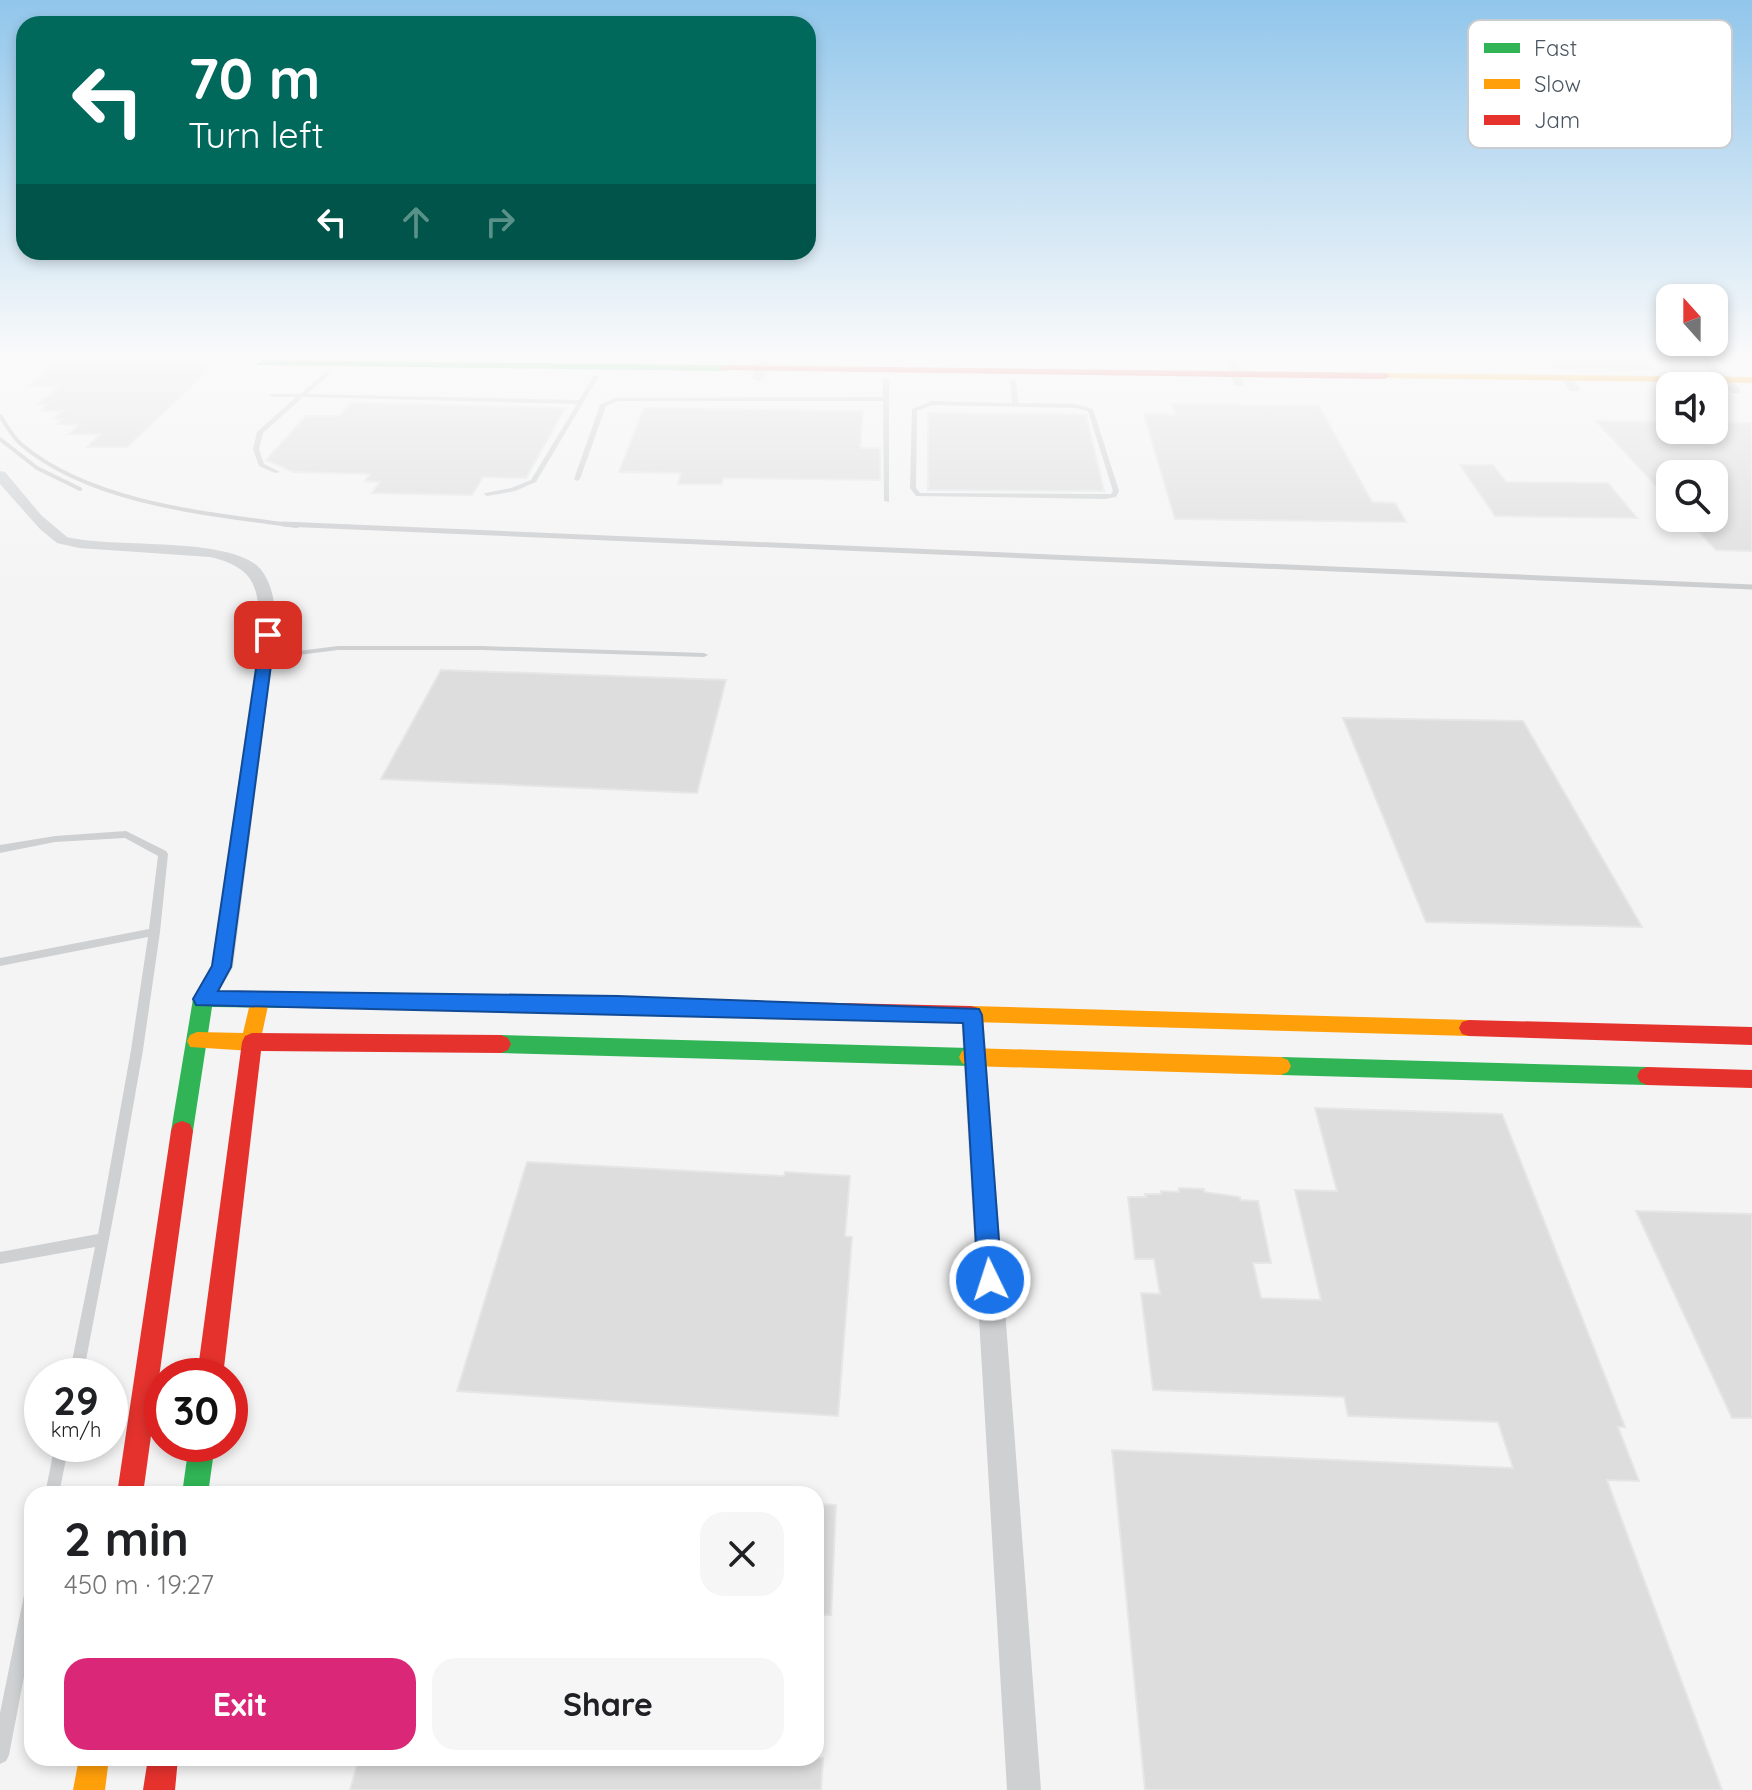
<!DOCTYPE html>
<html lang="en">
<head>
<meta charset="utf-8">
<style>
	:root { --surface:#fff; --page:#f6f6f6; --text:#202124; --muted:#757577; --accent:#db2777 }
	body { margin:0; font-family:Quicksand,sans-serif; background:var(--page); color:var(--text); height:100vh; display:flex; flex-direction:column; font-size:30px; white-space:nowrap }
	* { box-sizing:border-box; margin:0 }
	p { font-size:26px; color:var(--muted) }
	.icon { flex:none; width:44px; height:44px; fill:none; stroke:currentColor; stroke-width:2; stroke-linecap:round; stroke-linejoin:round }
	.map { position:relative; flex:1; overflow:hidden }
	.details { position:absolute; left:24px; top:1486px; width:800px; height:280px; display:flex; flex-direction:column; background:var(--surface); border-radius:24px; box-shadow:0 4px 12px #0003 }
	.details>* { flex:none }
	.guide { position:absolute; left:16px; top:16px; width:800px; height:244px; border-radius:24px; box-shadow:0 4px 12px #0003; background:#00695c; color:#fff; overflow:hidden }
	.needle { width:52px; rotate:339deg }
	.tools { position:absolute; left:1656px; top:284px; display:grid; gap:16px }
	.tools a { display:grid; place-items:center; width:72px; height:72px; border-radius:16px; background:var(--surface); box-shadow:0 4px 12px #0003; font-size:40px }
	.speed { position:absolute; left:24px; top:1358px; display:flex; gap:16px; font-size:40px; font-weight:700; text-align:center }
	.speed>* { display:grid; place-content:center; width:104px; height:104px; border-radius:50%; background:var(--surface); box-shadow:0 4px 12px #0003; line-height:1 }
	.speed small { font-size:20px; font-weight:400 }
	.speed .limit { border:12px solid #d22; background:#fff; color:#111 }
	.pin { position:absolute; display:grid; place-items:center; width:68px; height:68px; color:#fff; margin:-34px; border-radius:16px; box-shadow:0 4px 12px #0006 }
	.me { position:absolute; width:88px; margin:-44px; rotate:356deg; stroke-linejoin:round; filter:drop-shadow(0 0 6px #0008) }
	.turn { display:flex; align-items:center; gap:28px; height:168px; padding:0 40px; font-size:36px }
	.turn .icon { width:104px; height:104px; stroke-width:2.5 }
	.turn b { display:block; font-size:56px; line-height:68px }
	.lanes { display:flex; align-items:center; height:76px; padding:0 40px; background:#0003; justify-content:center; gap:40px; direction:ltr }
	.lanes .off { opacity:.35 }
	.round { display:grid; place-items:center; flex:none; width:84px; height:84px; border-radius:24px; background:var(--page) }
	.overview { display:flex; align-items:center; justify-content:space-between; height:136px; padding:0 40px }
	h1 { font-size:48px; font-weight:700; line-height:60px }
	.primary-button { display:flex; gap:16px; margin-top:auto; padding:16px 40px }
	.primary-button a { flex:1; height:92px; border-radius:24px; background:var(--accent); color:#fff; font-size:32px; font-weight:700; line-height:92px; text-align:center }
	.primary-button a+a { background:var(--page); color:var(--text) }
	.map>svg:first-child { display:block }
	.building { fill:#ddddde; stroke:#e5e6e7; stroke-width:2 }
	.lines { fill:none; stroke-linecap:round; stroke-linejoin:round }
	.lane { fill:#ced0d2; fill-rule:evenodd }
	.street { fill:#ced0d2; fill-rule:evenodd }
	.fast { fill:#30b455; fill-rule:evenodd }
	.slow { fill:#ff9f0a; fill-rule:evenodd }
	.jam { fill:#e5322d; fill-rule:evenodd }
	.rail-far1 { stroke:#c9cacc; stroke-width:4 }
	.rail { stroke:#c9cacc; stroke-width:5 }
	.route { fill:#1a73e8; stroke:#114b97; stroke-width:2 }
	.key { fill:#fff; stroke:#c9ccd0; stroke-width:2 }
	.key-label { font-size:22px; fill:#4a5661 }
</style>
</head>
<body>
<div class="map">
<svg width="1752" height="1790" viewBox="0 0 1752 1790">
	<rect width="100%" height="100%" fill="#f4f4f4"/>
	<path class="building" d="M1537 353H1637L1657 371 1553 370Z
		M55 365 212 367 127 447H87L101 434H69L79 425 57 424 63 419H53L62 411H40L47 404H38L60 386H29Z
		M351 403 565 408 526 478 483 477 472 495 372 493 380 482 365 481 370 474 293 472 266 460 306 416H340Z
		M1172 404 1319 406 1372 502 1395 503 1406 522 1175 519 1144 414 1176 415Z
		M644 408 863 411 860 448H880V480L723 478 722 484H678L681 473 619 472Z
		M928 413 1086 415 1104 491 928 490Z
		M1596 421 1670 422V430H1714V422L1752 423V551L1716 550 1686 518H1714V474H1670V501Z
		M1460 465H1493L1506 482 1608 483 1637 518 1495 516Z
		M441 670 726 680 697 793 381 779Z
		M1343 718 1523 721 1642 927 1426 922Z
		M1315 1108 1502 1114 1625 1427H1618L1639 1481 1607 1480 1722 1790H1145L1112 1450 1513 1468 1498 1422 1348 1416 1344 1397 1153 1390 1141 1293 1160 1294 1154 1259H1135L1128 1197H1146L1145 1194H1161V1191L1179 1192V1188L1204 1189V1192L1240 1197V1200L1258 1201 1271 1263H1253L1261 1298 1321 1300 1295 1190 1337 1191Z
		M527 1162 784 1176 785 1172 850 1176 845 1236 852 1237 838 1416 457 1391Z
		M1636 1211 1752 1214V1418H1732Z
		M816 1504 836 1505 831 1615H816Z
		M359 1758H823L821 1790H350Z"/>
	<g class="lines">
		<path class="lane" d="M337 353H343L332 365H328V363Z
			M326 372 331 373 307 394 579 400 594 375 599 376 536 482 515 491 487 496 484 494 485 493 511 488 531 480 577 404 303 397 263 433 259 449 264 464 280 472 275 473 259 466 253 449 257 432 296 397H272L269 395 270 394H300Z
			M886 377 889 379V502L884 501 883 401H618L606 406 580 479 577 481 574 479 600 405 615 398 883 397V379Z
			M1013 379 1016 381 1018 403 1076 404 1093 409 1119 491 1116 497 1105 499 916 496 910 488 912 409 931 401 1012 403 1010 381ZM932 405 1076 408 1088 411 1113 491 1111 494 920 493 916 488 917 411Z
			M338 646H482L704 653 708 655 704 657 482 650H338L267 659 263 657 267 655Z
			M126 831 166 851 168 854 160 932 143 1050 120 1181 83 1376H69L95 1247 0 1264V1252L98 1234 131 1050 148 937 0 966V958L149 929 158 856 125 838 55 842 0 853V845L55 836Z
			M55 1444H69L59 1494H45Z
			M32 1587V1635L9 1755 6 1761 0 1764V1713L24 1595 26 1589Z"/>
		<path class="street" d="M760 353H771L764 378 758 381 752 378Z
			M1225 353H1236L1244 387 1234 385Z
			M1690 353H1701L1740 389V393H1732Z
			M1562 376H1570L1580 389 1578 391H1570L1560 378Z
			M0 471 5 472 41 515 67 537C112 549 236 535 262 571 275 589 275 610 276 631L233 967 211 1005 203 1008 195 1005 192 999 212 966 260 631C258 588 257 568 210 557L79 548 57 543 40 529 0 484Z
			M972 1006 980 1008 983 1015 1041 1790H1007L961 1015 964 1008Z"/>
		<path class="fast" d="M262 360 725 365 730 368 725 371 258 365 257 363Z
			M203 991 400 993 407 995 410 1001 407 1007 400 1009 212 1007 193 1131 190 1138 182 1141 174 1138 171 1131 193 999 196 993Z
			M501 1035 969 1048 976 1051 979 1057 976 1063 969 1066 501 1053 494 1050 491 1044 494 1038Z
			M1281 1057 1647 1067 1654 1070 1657 1076 1654 1082 1647 1085 1281 1075 1274 1072 1271 1066 1274 1060Z
			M189 1444H215L208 1494H182Z"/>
		<path class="slow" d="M1385 373 1752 377V383L1381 378V374Z
			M259 993 266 995 269 1001 259 1048 252 1051 190 1047 187 1041 190 1035 197 1032 243 1033 252 995Z
			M971 1006 1469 1020 1476 1022 1479 1028 1476 1034 1469 1036 971 1022 964 1020 961 1014 964 1008Z
			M969 1048 1281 1057 1288 1060 1291 1066 1288 1072 1281 1075 969 1066 962 1063 959 1057 962 1051Z
			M79 1758H109L105 1790H73Z"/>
		<path class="jam" d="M725 365 1385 373 1390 376 1385 379 721 370 720 368Z
			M400 993 971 1006 978 1008 981 1014 978 1020 971 1022 400 1009 393 1007 390 1001 393 995Z
			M1469 1020 1752 1027V1045L1469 1036 1462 1034 1459 1028 1462 1022Z
			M252 1033 501 1035 508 1038 511 1044 508 1050 501 1053 261 1051 223 1376H197L242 1042 245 1036Z
			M1647 1067 1752 1070V1088L1647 1085 1640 1082 1637 1076 1640 1070Z
			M182 1121 190 1124 193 1131 143 1494H117L171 1131 174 1124Z
			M148 1758H178L175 1790H143Z"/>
		<path class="rail-far1" d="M0 416C7 426 13 438 22 445 92 504 210 514 297 526
			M0 439 37 468 80 489"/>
		<path class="rail" d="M283 524 1752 587"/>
	</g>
	<linearGradient id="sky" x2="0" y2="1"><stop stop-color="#91c6eb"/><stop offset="0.59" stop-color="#fafafa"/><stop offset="1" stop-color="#fafafa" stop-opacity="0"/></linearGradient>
	<rect width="1752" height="603" fill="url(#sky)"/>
	<path class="route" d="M268 631 275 635 231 967 218 991 618 996 979 1009 982 1015 1002 1280 998 1288 990 1292 981 1288 978 1280 963 1023 196 1005 193 999 212 966 261 635Z"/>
	<rect x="1468" y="20" width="264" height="128" rx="12" class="key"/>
	<rect x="1484" y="43" width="36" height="10" fill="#30b455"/>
	<rect x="1484" y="79" width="36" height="10" fill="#ff9f0a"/>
	<rect x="1484" y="115" width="36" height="10" fill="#e5322d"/>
	<g class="key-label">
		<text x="1534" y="56">Fast</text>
		<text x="1534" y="92">Slow</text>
		<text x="1534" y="128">Jam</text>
	</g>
</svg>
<div class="tools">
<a><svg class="needle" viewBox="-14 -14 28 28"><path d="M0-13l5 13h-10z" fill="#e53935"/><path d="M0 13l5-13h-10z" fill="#757577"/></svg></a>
<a><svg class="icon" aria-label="sound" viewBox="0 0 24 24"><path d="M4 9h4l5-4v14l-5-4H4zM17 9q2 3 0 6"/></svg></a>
<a><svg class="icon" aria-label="search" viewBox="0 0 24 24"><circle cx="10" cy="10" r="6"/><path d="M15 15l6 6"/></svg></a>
</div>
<div class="speed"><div>29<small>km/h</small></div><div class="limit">30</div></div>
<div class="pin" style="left:268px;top:635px;background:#d93025"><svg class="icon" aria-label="arrive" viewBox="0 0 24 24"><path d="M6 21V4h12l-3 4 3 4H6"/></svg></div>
<svg class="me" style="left:990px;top:1280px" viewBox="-20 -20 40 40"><circle r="17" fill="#1a73e8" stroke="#fff" stroke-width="3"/><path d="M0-11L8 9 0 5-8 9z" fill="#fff"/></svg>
<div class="guide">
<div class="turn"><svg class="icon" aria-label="left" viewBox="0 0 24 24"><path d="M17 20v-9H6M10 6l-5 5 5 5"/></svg><div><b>70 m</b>Turn left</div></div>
<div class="lanes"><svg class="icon" aria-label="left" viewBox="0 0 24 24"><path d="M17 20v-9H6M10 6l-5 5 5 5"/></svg><svg class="icon off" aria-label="ahead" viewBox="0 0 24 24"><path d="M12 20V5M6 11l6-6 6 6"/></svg><svg class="icon off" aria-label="right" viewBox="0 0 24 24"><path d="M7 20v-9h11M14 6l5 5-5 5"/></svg></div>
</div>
<section class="details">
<div class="overview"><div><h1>2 min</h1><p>450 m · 19:27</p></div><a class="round"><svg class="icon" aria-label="close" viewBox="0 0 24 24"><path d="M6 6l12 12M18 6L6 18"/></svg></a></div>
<div class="primary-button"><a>Exit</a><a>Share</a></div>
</section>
</div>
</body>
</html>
